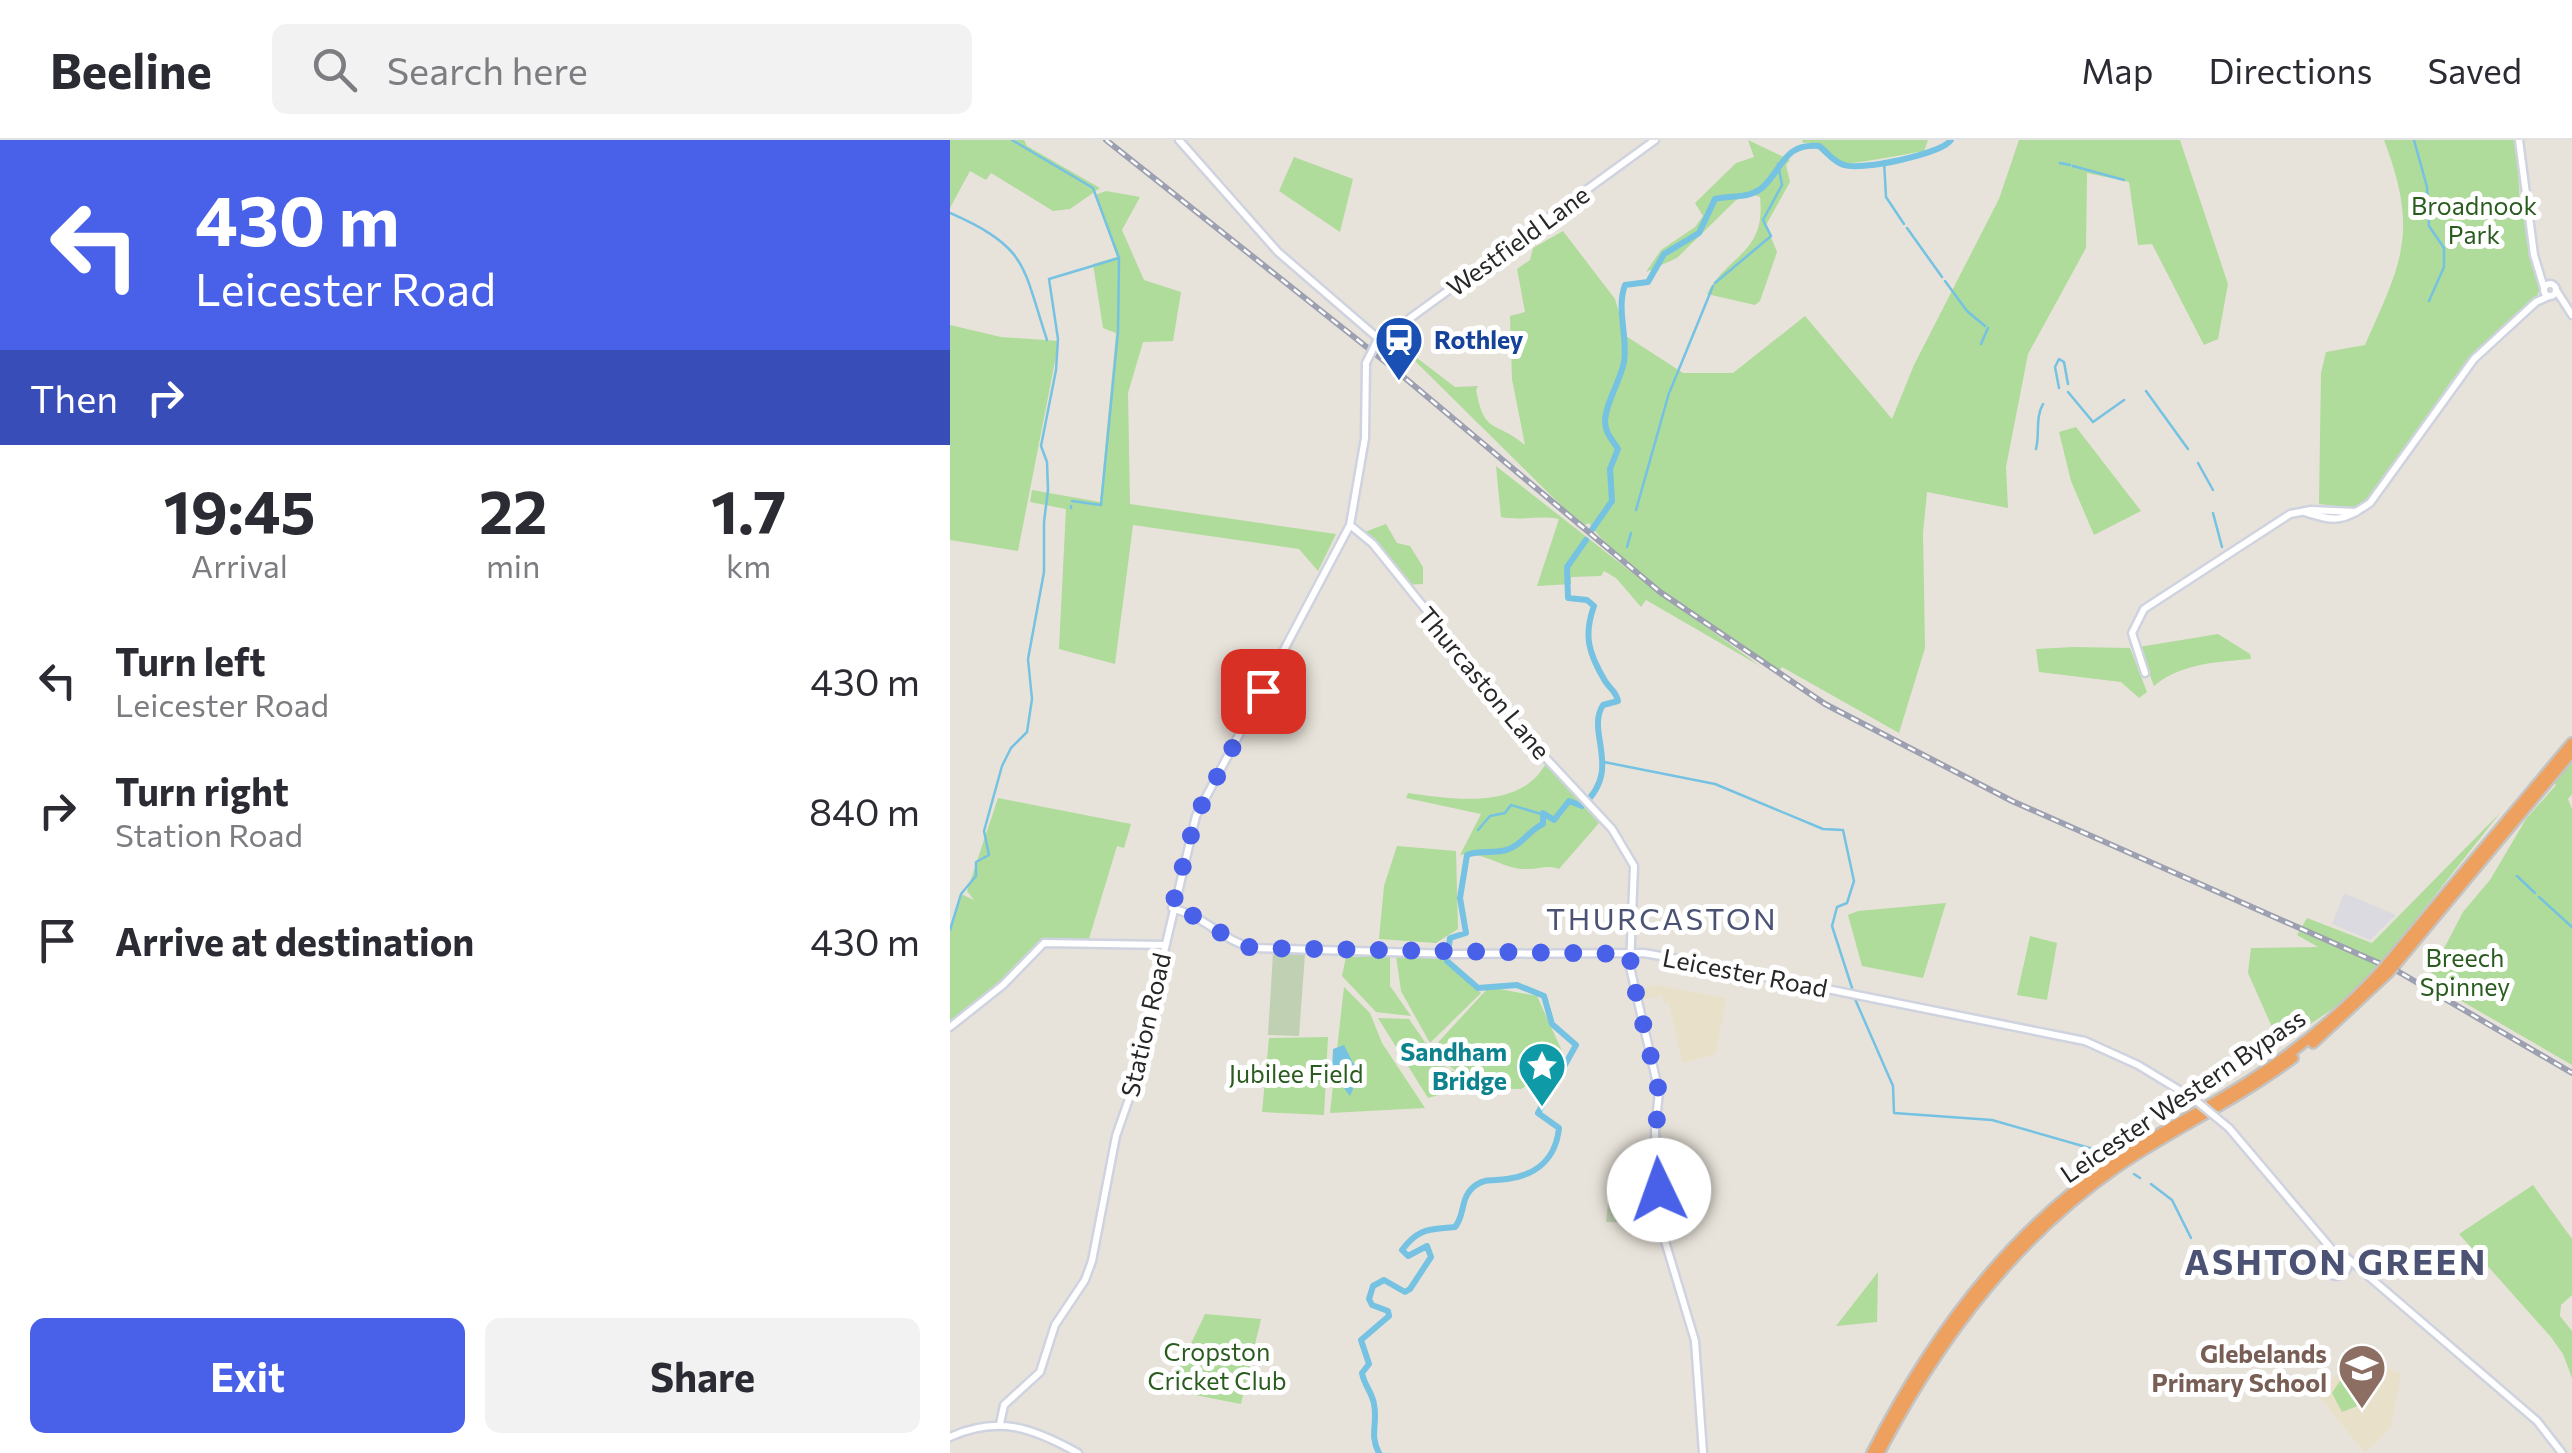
<!DOCTYPE html>
<html lang="en">
<head>
<meta charset="utf-8">
<style>
	:root { --surface:#fff; --page:#f2f2f3; --text:#2b2b33; --muted:#7c7c81; --line:#e1e1e2; --accent:#4861e8 }
	body { margin:0; font-family:Commissioner,sans-serif; background:var(--page); color:var(--text); height:100vh; display:flex; flex-direction:column; font-size:38px; white-space:nowrap }
	* { box-sizing:border-box; margin:0 }
	p { font-size:32px; color:var(--muted) }
	.icon { flex:none; width:55px; height:55px; fill:none; stroke:currentColor; stroke-width:2; stroke-linecap:round; stroke-linejoin:round }
	.map { position:relative; flex:1; overflow:hidden }
	.panel { display:flex; flex-direction:column; background:var(--surface); width:950px }
	.panel>* { flex:none }
	.banner { background:#4861e8; color:#fff; overflow:hidden }
	.pin { position:absolute; display:grid; place-items:center; width:85px; height:85px; color:#fff; margin:-42px; border-radius:20px; box-shadow:0 5px 15px #0006 }
	.me { position:absolute; width:110px; margin:-55px; rotate:357deg; stroke-linejoin:round; filter:drop-shadow(0 0 8px #0008) }
	.turn { display:flex; align-items:center; gap:35px; height:210px; padding:0 30px; font-size:45px }
	.turn .icon { width:130px; height:130px; stroke-width:2.5 }
	.turn b { display:block; font-size:70px; line-height:85px }
	.then { display:flex; align-items:center; height:95px; padding:0 30px; background:#0003; gap:20px; font-size:38px }
	.eta { display:flex; justify-content:space-evenly; align-items:center; height:170px; text-align:center }
	.eta b { font-size:60px; font-weight:700; line-height:70px }
	.primary-button { display:flex; gap:20px; margin-top:auto; padding:20px 30px }
	.primary-button a { flex:1; height:115px; border-radius:15px; background:var(--accent); color:#fff; font-size:40px; font-weight:700; line-height:115px; text-align:center }
	.primary-button a+a { background:var(--page); color:var(--text) }
	ul { padding:0; list-style:none }
	li { display:flex; align-items:center; gap:30px; height:130px; padding:0 30px }
	li div { flex:1 }
	li b { display:block; font-size:38px }
	li em { font-style:normal }
	header { display:flex; align-items:center; gap:60px; box-sizing:border-box; height:140px; padding:0 50px; background:var(--surface); border-bottom:2px solid var(--line) }
	header strong { font-size:48px }
	nav { display:flex; gap:55px; margin-inline-start:auto; font-size:35px }
	.search { width:700px; height:90px; background:var(--page); display:flex; align-items:center; gap:25px; box-sizing:border-box; padding:0 35px; border-radius:15px; color:var(--muted); font-size:38px }
	main { display:flex; flex:1; min-height:0 }
	.map>svg:first-child { display:block }
	.industrial { fill:#dcdae1 }
	.education { fill:#e9e0ca }
	.green { fill:#afdb9b }
	.cemetery { fill:#c0d1b3 }
	.water { fill:#75c2e2 }
	.lines { fill:none; stroke-linecap:round; stroke-linejoin:round }
	.stream { stroke:#75c2e2; stroke-width:2.5 }
	.river { stroke:#75c2e2; stroke-width:6 }
	.secondary-casing { stroke:#cfd2df; stroke-width:11 }
	.highway-casing { stroke:#c3c3c3; stroke-width:14 }
	.secondary { stroke:#fff; stroke-width:6 }
	.highway { stroke:#eea15f; stroke-width:9 }
	.rail-casing { stroke:#9da0b0; stroke-width:6 }
	.rail { stroke:#fff; stroke-width:2.5; stroke-dasharray:8; stroke-linecap:butt }
	.secondary-bridge-casing { stroke:#cfd2df; stroke-width:11; stroke-linecap:butt }
	.highway-bridge-casing { stroke:#c3c3c3; stroke-width:14; stroke-linecap:butt }
	.secondary-bridge { stroke:#fff; stroke-width:6 }
	.highway-bridge { stroke:#eea15f; stroke-width:9 }
	.route { stroke:#4861e8; stroke-width:18; stroke-dasharray:0 32.4 }
	.labels { text-anchor:middle; stroke-width:10; stroke-linejoin:round; paint-order:stroke }
	.park-label { font-size:25px; fill:#2a5c1f; stroke:#fff }
	.street-label { font-size:25px; fill:#272727; stroke:#fff }
	.transit-label { font-size:25px; font-weight:bold; fill:#164399; stroke:#fff; text-anchor:start }
	.culture-label { font-size:25px; font-weight:bold; fill:#0d838f; stroke:#fff; text-anchor:end }
	.education-label { font-size:25px; font-weight:bold; fill:#785e54; stroke:#fff; text-anchor:end }
	.quarter-label { font-size:30px; letter-spacing:2.5px; fill:#4c5273; stroke:#fff }
	.district-label { font-size:35px; font-weight:bold; letter-spacing:2.5px; fill:#4c5273; stroke:#fff }
</style>
</head>
<body>
<header>
<strong>Beeline</strong>
<div class="search"><svg class="icon" aria-label="search" viewBox="0 0 24 24"><circle cx="10" cy="10" r="6"/><path d="M15 15l6 6"/></svg>Search here</div>
<nav><a>Map</a><a>Directions</a><a>Saved</a></nav>
</header>
<main>
<section class="panel">
<div class="banner">
<div class="turn"><svg class="icon" aria-label="left" viewBox="0 0 24 24"><path d="M17 20v-9H6M10 6l-5 5 5 5"/></svg><div><b>430 m</b>Leicester Road</div></div>
<div class="then">Then<svg class="icon" aria-label="right" viewBox="0 0 24 24"><path d="M7 20v-9h11M14 6l5 5-5 5"/></svg></div>
</div>
<div class="eta">
<div><b>19:45</b><p>Arrival</p></div>
<div><b>22</b><p>min</p></div>
<div><b>1.7</b><p>km</p></div>
</div>
<ul>
<li><svg class="icon" aria-label="left" viewBox="0 0 24 24"><path d="M17 20v-9H6M10 6l-5 5 5 5"/></svg><div><b>Turn left</b><p>Leicester Road</p></div><em>430 m</em></li>
<li><svg class="icon" aria-label="right" viewBox="0 0 24 24"><path d="M7 20v-9h11M14 6l5 5-5 5"/></svg><div><b>Turn right</b><p>Station Road</p></div><em>840 m</em></li>
<li><svg class="icon" aria-label="arrive" viewBox="0 0 24 24"><path d="M6 21V4h12l-3 4 3 4H6"/></svg><div><b>Arrive at destination</b></div><em>430 m</em></li>
</ul>
<div class="primary-button"><a>Exit</a><a>Share</a></div>
</section>
<div class="map">
<svg width="1622" height="1313" viewBox="0 0 1622 1313">
	<rect width="100%" height="100%" fill="#e8e3da"/>
	<path class="industrial" d="M1394 753 1446 775 1420 800 1382 784Z"/>
	<path class="education" d="M706 845 776 858 766 914 732 923 719 863 714 864 712 855 692 860 689 850Z
		M1403 1217 1451 1233 1441 1288 1415 1313 1367 1254Z"/>
	<path class="green" d="M0 0H74L77 6 150 48 120 69 103 71 41 33 36 40 20 31 0 68Z
		M798 0 840 20 836 25 840 42 816 85 827 112 810 161 805 165 757 154C778 113 816 115 810 57L801 54 786 60 727 118 696 132 711 110 745 87 753 76 745 63 786 23 804 17Z
		M852 0H978L974 11C961 13 902 25 895 23 878 16 874 0 853 3Z
		M1069 0H1230L1278 144 1268 199 1254 205 1202 104 1188 105 1179 42 1137 33 1136 108 1078 214 1056 327 1058 368 977 352 973 393 975 508 949 593 832 527 830 530C771 492 679 438 639 383L632 386 465 221 467 218 505 247 528 246 526 250C535 296 544 279 575 305L562 239 560 176 575 172 567 129 580 120 583 108 613 91 665 159 676 196 733 233H783L855 176 942 279 964 225 1049 59Z
		M1434 0H1566L1570 63H1573L1590 150 1584 161 1528 208 1501 241 1422 357 1402 370 1387 371V366L1369 364 1371 233 1376 212 1415 205C1452 122 1469 92 1434 0Z
		M344 17 403 39 390 92 329 51Z
		M156 51 190 57 172 90 194 140 231 152 223 201 193 202 178 253 180 364 386 394 368 431 349 409 183 385 165 524 109 509 116 369 80 362 82 350 150 362 166 193 153 188 143 124 167 117 145 55Z
		M0 185 51 197 109 201 68 411 0 400Z
		M1126 287 1191 371 1144 395 1121 341 1109 292Z
		M546 326 694 442 810 526 696 460 691 467 666 438 654 431 651 436 621 437V444L587 446 609 379C590 375 572 381 551 377Z
		M436 384 447 403 460 406 473 427V444L455 445 412 393Z
		M1268 494 1300 514 1301 519C1268 522 1231 523 1204 546L1189 507Z
		M1124 507 1180 508 1197 552 1189 558 1171 542 1089 532 1086 509Z
		M1622 617V654L1618 659 1622 669V925L1477 841 1513 772 1540 740 1576 679 1606 645 1602 640Z
		M596 623 649 683 609 729C596 724 588 730 575 729 553 729 532 710 510 715L531 674 456 658 458 653C502 659 571 671 596 623Z
		M48 658 181 684 174 708 167 706 138 802 90 801 37 855 0 882V792L11 754 24 760 17 751Z
		M1550 673 1445 806 1397 859 1330 905 1298 833 1301 808 1368 807 1347 795 1357 778 1422 803Z
		M447 706 506 711 508 789 486 803 429 799 434 746Z
		M996 763 973 838 912 826 898 775 908 771Z
		M1080 796 1107 803 1097 860 1067 855Z
		M440 816V846L461 876 426 872 392 836 396 817Z
		M446 816 492 817 531 853 480 903 451 851Z
		M394 847 420 873 432 903 475 968 380 973Z
		M539 847 587 856 617 922 571 949 527 948C512 932 493 926 483 908Z
		M428 878 459 879 490 924 512 936 521 946 478 958Z
		M378 897 374 975 312 972 319 898Z
		M1583 1045 1622 1099V1155L1611 1165 1610 1176 1622 1191V1238L1613 1214 1601 1197 1509 1094Z
		M928 1132 927 1182 886 1186Z
		M255 1174 311 1179 291 1264 219 1250Z
		M1401 1224 1420 1228 1430 1236 1415 1263 1392 1272 1382 1253Z"/>
	<path class="cemetery" d="M323 813 355 814 349 896 318 895Z
		M707 1052 706 1084 656 1082 659 1055Z"/>
	<path class="water" d="M394 905 403 923 411 930 400 956 382 932 383 909Z"/>
	<g class="lines">
		<path class="stream" d="M1464 0 1477 47 1479 86 1494 108V127L1479 161
			M934 21 936 57 954 84
			M1110 23 1120 25
			M1123 26 1174 40
			M0 73C79 108 72 125 97 200
			M957 88 992 137
			M995 141 1017 171 1035 186
			M765 143 821 96 813 80 832 45 828 24
			M1031 204 1038 188
			M1109 248 1105 227 1109 219 1114 222 1118 244
			M720 251 763 146
			M1196 251 1238 309
			M1118 252 1143 282 1174 260
			M1086 309C1090 293 1085 278 1093 264
			M1248 323 1263 350
			M122 361 151 365 168 192 169 118
			M121 368V366
			M686 370 719 253
			M1263 373 1272 407
			M677 407 681 393
			M654 622 765 644 873 689 893 690 904 741 897 763 887 767 882 786 903 851
			M528 690 540 676 555 673 561 665 591 674
			M1567 736 1585 753
			M1589 757 1622 787
			M0 790 11 754 26 736V722L39 715 34 691 52 626 61 608 77 592 82 559 78 519 94 432V382L98 350 97 322 91 306 106 230 108 199 99 139 169 118 143 48 62 0
			M905 859 943 946 944 973 1042 980 1150 1011
			M1184 1034 1190 1038
			M1201 1044 1222 1060 1241 1098"/>
		<path class="river" d="M641 391 662 361 660 329 668 309C662 299 656 295 655 282 655 264 670 242 674 222 678 196 666 169 675 145L698 142 714 114 749 93 765 59C781 55 800 59 813 47 833 28 834 3 869 6 877 12 883 22 894 25 911 31 992 14 1001 0
			M429 1313C419 1295 428 1283 424 1264 422 1252 414 1245 412 1233L419 1224 411 1200 439 1176 438 1171 422 1165 419 1159 423 1146 434 1140 455 1152 460 1149 481 1117 477 1106 458 1116 452 1110C469 1087 480 1090 505 1087 516 1074 509 1057 526 1045 536 1038 545 1041 557 1039 587 1035 606 1018 609 988L588 973 626 905 602 884 594 856 567 845 528 848 497 821 500 798 516 793 510 758 517 715C531 709 544 715 559 709 573 704 579 690 593 684V673L604 680 619 661 632 666C674 629 635 593 653 565L668 561C666 551 661 550 655 541 639 514 633 496 644 466L637 460 618 458 617 427 636 400"/>
		<g class="secondary-casing">
			<path id="secondary" d="M229 0 328 112 430 200
				M1569 0 1584 115 1594 148
				M1594 150a6 6 0 1 1 12 0a6 6 0 1 1-12 0Z
				M1606 150 1622 175
				M426 203 705 0
				M1354 372C1386 382 1392 382 1420 363L1524 219 1586 162 1599 156
				M400 385 423 404 594 616 662 689 684 726 680 827 709 952 705 990 709 1081 745 1201 753 1313
				M1195 533 1182 493 1194 469 1340 374 1361 370 1406 372
				M222 768C258 778 273 801 303 808L503 814 694 813 733 820 1135 901 1188 925 1244 959
				M0 887 53 845 94 803 215 805
				M1279 988 1384 1112
				M1374 1124a12 12 0 1 1 24 0a12 12 0 1 1-24 0Z
				M1395 1116 1587 1281 1612 1313
				M50 1284 54 1265 90 1232 105 1185 135 1140 142 1121 166 996 181 953 246 676 400 385 415 298 416 223
				M0 1297C49 1275 83 1288 128 1313"/>
		</g>
		<g class="highway-casing">
			<path id="highway" d="M1438 823 1622 603
				M1444 826 1622 612
				M1363 903 1438 833
				M922 1313C978 1203 1053 1099 1155 1028 1201 996 1251 972 1298 942 1347 911 1392 873 1432 830
				M929 1313C987 1202 1063 1099 1167 1027 1224 988 1287 960 1343 918"/>
		</g>
		<use href="#secondary" class="secondary"/>
		<use href="#highway" class="highway"/>
		<g class="rail-casing">
			<path id="rail" d="M156 0 443 228 710 452 875 564 1062 661 1449 832 1622 933"/>
		</g>
		<use href="#rail" class="rail"/>
		<g class="secondary-bridge-casing">
			<path id="secondary-bridge" d="M416 223 426 203
				M1244 959 1279 988"/>
		</g>
		<g class="highway-bridge-casing">
			<path id="highway-bridge" d="M1432 830 1438 823
				M1438 833 1444 826"/>
		</g>
		<use href="#secondary-bridge" class="secondary-bridge"/>
		<use href="#highway-bridge" class="highway-bridge"/>
	</g>
	<g class="lines">
		<path class="route" d="M313 551 246 676 222 768C258 777 273 801 303 808L681 814 680 827 709 952 706 990 709 1050"/>
	</g>
	<defs>
		<g id="station-pin" transform="scale(2.5)"><path d="M0 17L-7.5 6A9.5 9.5 0 1 1 7.5 6Z" fill="#1a4fb4" stroke="#fff"/><path d="M-3-6H3Q5-6 5-4V2Q5 4 3 4L4.5 6H3L1.5 4h-3L-3 6H-4.5L-3 4Q-5 4-5 2V-4Q-5-6-3-6ZM-3.5-4v3h7v-3ZM-3.5 1v1.5H-2V1ZM2 1v1.5H3.5V1Z" fill="#fff"/></g>
		<g id="sight-pin" transform="scale(2.5)"><path d="M0 17L-7.5 6A9.5 9.5 0 1 1 7.5 6Z" fill="#0f9aa8" stroke="#fff"/><path d="M0-6L1.8-2.2L6-1.7L2.9 1.2L3.7 5.4L0 3.3L-3.7 5.4L-2.9 1.2L-6-1.7L-1.8-2.2Z" fill="#fff"/></g>
		<g id="school-pin" transform="scale(2.5)"><path d="M0 17L-7.5 6A9.5 9.5 0 1 1 7.5 6Z" fill="#8d6e63" stroke="#fff"/><path d="M0-5L7-2L0 1L-7-2ZM-4 1L0 2.5L4 1V4Q0 6-4 4Z" fill="#fff"/></g>
	</defs>
	<g fill-rule="evenodd">
		<use href="#station-pin" x="449" y="200"/>
		<use href="#sight-pin" x="592" y="926"/>
		<use href="#school-pin" x="1412" y="1228"/>
	</g>
	<g class="labels">
		<g class="park-label">
			<text x="1524" y="75">Broadnook<tspan x="1524" dy="29">Park</tspan></text>
			<text x="1515" y="827">Breech<tspan x="1515" dy="29">Spinney</tspan></text>
			<text x="346" y="943">Jubilee Field</text>
			<text x="267" y="1221">Cropston<tspan x="267" dy="29">Cricket Club</tspan></text>
		</g>
		<g class="street-label">
			<text transform="translate(568 101) rotate(-36)" y="9">Westfield Lane</text>
			<text transform="translate(534 543) rotate(50)" y="9">Thurcaston Lane</text>
			<text transform="translate(795 833) rotate(11)" y="9">Leicester Road</text>
			<text transform="translate(196 885) rotate(-77)" y="9">Station Road</text>
			<text transform="translate(1233 956) rotate(-34)" y="9">Leicester Western Bypass</text>
		</g>
		<g class="transit-label">
			<text x="484" y="209">Rothley</text>
		</g>
		<g class="culture-label">
			<text x="557" y="921">Sandham<tspan x="557" dy="29">Bridge</tspan></text>
		</g>
		<g class="education-label">
			<text x="1377" y="1223">Glebelands<tspan x="1377" dy="29">Primary School</tspan></text>
		</g>
		<g class="quarter-label">
			<text x="712" y="790">THURCASTON</text>
		</g>
		<g class="district-label">
			<text x="1386" y="1135">ASHTON GREEN</text>
		</g>
	</g>
</svg>
<div class="pin" style="left:313px;top:551px;background:#d93025"><svg class="icon" aria-label="arrive" viewBox="0 0 24 24"><path d="M6 21V4h12l-3 4 3 4H6"/></svg></div>
<svg class="me" style="left:709px;top:1050px" viewBox="-20 -20 40 40"><circle r="19" fill="#fff"/><path d="M0-13L10 11 0 6-10 11z" fill="#4861e8"/></svg>
</div>
</main>
</body>
</html>
